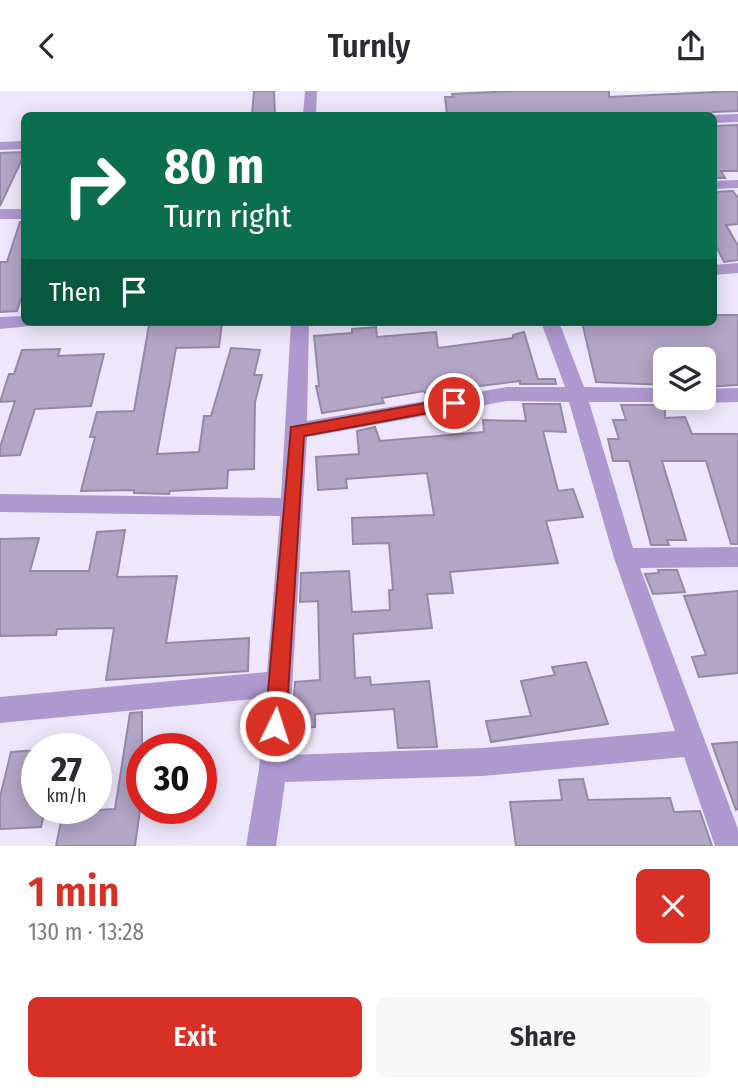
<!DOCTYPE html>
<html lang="en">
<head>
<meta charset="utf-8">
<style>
	:root { --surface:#fff; --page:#f7f7f7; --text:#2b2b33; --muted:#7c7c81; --accent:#d93025 }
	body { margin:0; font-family:"Fira Sans Condensed",sans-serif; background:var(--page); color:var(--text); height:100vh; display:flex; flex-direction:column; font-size:26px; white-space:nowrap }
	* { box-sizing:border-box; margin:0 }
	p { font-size:23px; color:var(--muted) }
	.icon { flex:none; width:38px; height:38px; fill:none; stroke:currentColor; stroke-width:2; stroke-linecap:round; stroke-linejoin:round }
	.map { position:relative; height:755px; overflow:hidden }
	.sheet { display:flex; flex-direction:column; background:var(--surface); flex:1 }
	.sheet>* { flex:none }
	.top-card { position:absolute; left:21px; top:21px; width:696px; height:214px; border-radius:10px; box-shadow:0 4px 18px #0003; background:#0b6e4f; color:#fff; overflow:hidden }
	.buttons { position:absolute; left:653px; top:256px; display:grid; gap:14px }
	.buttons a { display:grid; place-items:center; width:63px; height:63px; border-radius:10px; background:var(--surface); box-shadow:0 4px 18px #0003; font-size:35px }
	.speed { position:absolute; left:21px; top:642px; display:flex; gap:14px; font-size:35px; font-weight:700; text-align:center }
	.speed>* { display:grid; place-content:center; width:91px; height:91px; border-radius:50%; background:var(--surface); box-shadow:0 4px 18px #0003; line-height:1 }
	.speed small { font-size:18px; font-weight:400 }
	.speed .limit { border:10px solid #d22; background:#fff; color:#111 }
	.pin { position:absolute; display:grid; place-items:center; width:60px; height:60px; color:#fff; margin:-30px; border:4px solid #fff; border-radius:50%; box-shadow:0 2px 7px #0007 }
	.me { position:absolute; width:77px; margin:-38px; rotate:4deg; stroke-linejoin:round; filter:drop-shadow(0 0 5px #0008) }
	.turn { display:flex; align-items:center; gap:24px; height:147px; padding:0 28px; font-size:32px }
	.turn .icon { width:91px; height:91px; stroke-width:2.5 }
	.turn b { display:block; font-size:49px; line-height:60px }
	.then { display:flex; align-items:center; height:66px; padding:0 28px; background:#0003; gap:14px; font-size:26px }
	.round { display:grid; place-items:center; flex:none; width:74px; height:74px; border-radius:10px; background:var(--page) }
	.head { display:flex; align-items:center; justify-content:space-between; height:119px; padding:0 28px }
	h1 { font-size:42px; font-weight:600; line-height:52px; color:var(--accent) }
	.cta { display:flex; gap:14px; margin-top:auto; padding:14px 28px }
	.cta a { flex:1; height:80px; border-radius:10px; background:var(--accent); color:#fff; font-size:28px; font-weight:600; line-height:80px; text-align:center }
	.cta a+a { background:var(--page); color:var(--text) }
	header { display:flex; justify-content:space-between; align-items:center; height:91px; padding:0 28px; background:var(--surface); font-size:32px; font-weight:600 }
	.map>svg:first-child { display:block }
	.building { fill:#b2a5c6; stroke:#9488a7; stroke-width:2 }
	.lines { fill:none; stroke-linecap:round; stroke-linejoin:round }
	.minor { fill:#af98d0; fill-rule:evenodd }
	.route { fill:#d93025; stroke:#8d1f18; stroke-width:2 }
</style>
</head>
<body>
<header><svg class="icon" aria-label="back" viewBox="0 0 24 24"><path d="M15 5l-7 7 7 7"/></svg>Turnly<svg class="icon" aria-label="share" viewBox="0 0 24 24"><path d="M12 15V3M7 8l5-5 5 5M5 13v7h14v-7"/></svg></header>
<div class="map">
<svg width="738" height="755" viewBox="0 0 738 755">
	<rect width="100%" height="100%" fill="#eee7fb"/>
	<path class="building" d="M254 0H274L275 24H252Z
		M515 0H609V6L738 0V20L712 21 710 24H447L445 6H453L452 3Z
		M738 34V80H721L725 87H714V35Z
		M24 61V64L0 115V62Z
		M733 100 738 107V133L726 134 738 155V169L724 171 714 151V101Z
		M24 131V198L17 220 0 221V171H7L20 131Z
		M714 224H738V294L704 296V268H665V294L596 291 582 231H714Z
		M222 232 219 256 176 257 157 363 199 361 204 325H211L231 257 260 259 254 284H262L255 311 254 378 228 379 227 397 170 400 169 403 134 402V399L81 400 95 346H90L97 321 134 320 149 234Z
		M376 236 377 246 436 241 438 257 513 247V244L524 241 538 288H555L556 293H520V290L425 302 424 300 382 307 384 312 322 322 316 295H319L314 245 352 242V238Z
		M60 258 58 265 104 263 91 315 35 318 20 364 0 365V356L15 310 0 311 9 283H14L22 259Z
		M523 313H560L566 341 543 340 558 400 573 398 583 426 546 430 558 472 450 481 453 502 427 503 432 537 353 543 355 587 370 586 371 594 429 590 437 656 398 657 394 618 315 623V636L292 637 295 591 320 589 318 510 300 511 301 482 349 480 352 521 390 519 389 499H393L389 452 353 453 352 427 434 424 427 382 346 388 347 397 318 399 316 366 359 363 357 340 375 336 380 350 484 341 483 329 526 330Z
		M621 314H665V327L685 326 692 343H738V453H731L706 370H662L686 449H667L669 454H651L629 370H613L608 348H619L613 329H626Z
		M125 439 117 486 177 485 166 552 249 547 248 580 106 589 114 537 57 538 56 544 0 545V448L39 447 30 480H89L97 441Z
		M658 479H677L685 501 653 503 645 483 659 482Z
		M738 500V582L699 586 692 566 706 564 684 505Z
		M586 571 608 633 491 651 486 630 531 625 521 590 555 584 552 576Z
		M142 621V705L135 755H56L63 721 115 718 130 622Z
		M738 651V718L736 719 712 653Z
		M37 659V718H45L41 736 0 738V706L11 661Z
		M583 688 588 709 670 707 674 721 700 720 712 755H516L510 711 562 709 559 689Z"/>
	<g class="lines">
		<path class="minor" d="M305 0H317L316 24H303Z
			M738 23V31L714 32V24H712Z
			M24 50V58L0 59V51Z
			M738 89V97L714 98V90Z
			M0 118H24V128H0Z
			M738 172V182L714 184V174Z
			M24 225V231H33L30 235 0 238V226Z
			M291 231H309L307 330 507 296H565L541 231H559L584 296 665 297V306H673L665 311H589L633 457 738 456V476L640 477 738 738V755H715L684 666 483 685 285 691 276 755H246L259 678 265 607 0 632V606L267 581 280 425 0 421V403L281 407ZM507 310 569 311 614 467 675 640 483 657 288 664 307 346Z
			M738 297V311L704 312 695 306H704V298Z"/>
	</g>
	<path class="route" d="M454 307 460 308 462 312 460 316 304 345 286 635 283 643 275 645 268 643 265 635 291 336Z"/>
</svg>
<div class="buttons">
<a><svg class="icon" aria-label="layers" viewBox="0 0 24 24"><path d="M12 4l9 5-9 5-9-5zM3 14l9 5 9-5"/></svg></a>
</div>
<div class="speed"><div>27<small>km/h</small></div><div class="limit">30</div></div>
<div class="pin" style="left:454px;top:312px;background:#d93025"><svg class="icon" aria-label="arrive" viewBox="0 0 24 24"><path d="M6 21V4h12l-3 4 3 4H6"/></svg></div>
<svg class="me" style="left:275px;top:635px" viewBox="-20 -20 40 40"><circle r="17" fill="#d93025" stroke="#fff" stroke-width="3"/><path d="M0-11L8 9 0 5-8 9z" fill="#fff"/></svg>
<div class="top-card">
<div class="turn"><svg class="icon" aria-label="right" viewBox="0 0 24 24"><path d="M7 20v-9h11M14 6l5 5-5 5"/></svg><div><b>80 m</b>Turn right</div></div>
<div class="then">Then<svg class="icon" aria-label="arrive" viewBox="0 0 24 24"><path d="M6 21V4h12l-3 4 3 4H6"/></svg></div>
</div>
</div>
<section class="sheet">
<div class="head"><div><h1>1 min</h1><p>130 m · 13:28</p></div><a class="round" style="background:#d93025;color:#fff"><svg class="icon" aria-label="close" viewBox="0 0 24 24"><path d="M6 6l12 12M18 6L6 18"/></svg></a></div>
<div class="cta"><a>Exit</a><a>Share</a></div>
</section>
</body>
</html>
